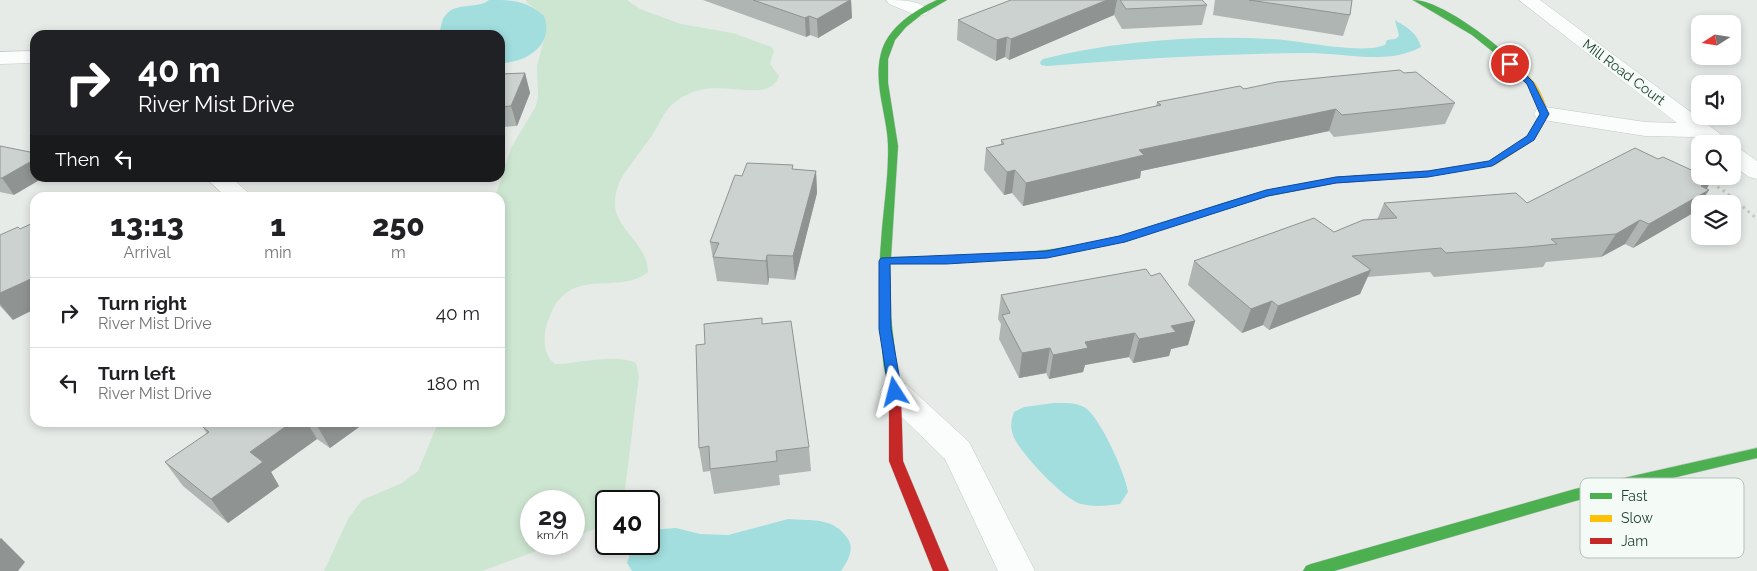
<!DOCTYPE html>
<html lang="en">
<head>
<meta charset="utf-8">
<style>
	:root { --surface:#fff; --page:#f6f6f6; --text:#202124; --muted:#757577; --line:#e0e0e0 }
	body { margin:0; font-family:Raleway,sans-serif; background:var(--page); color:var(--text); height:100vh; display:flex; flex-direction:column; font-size:19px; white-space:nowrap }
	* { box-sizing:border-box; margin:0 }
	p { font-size:16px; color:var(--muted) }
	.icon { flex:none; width:28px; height:28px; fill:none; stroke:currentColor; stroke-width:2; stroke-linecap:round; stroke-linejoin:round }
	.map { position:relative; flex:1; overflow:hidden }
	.details { position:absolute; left:30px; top:192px; width:475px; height:235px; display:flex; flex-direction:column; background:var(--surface); border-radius:15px; box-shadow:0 2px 8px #0003 }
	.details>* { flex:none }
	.hud { position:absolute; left:30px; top:30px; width:475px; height:152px; border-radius:15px; box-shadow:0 2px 8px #0003; background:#202124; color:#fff; overflow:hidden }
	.needle { width:32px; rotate:258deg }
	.tools { position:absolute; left:1691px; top:15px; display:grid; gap:10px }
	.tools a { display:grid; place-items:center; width:50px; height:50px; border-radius:10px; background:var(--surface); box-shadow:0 2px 8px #0003; font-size:25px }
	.speed { position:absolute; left:520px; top:490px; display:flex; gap:10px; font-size:25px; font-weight:700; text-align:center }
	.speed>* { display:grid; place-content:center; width:65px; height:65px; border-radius:50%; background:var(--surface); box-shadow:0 2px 8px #0003; line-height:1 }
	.speed small { font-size:12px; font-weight:400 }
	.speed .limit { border:2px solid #111; border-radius:8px; background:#fff; color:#111 }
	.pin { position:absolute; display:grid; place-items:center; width:42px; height:42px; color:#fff; margin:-21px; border:2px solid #fff; border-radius:50%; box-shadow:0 1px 5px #0007 }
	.me { position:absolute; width:55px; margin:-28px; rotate:351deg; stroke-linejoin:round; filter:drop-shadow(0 0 4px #0008) }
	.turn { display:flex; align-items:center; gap:18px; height:105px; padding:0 25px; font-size:22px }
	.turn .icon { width:65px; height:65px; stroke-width:2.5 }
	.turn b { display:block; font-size:35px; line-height:42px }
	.then { display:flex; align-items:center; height:48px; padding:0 25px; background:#0003; gap:10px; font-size:19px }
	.eta { display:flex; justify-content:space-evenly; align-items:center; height:85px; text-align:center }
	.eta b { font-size:30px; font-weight:800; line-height:35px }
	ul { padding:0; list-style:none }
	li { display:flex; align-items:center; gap:15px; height:70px; padding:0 25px; border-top:1px solid var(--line) }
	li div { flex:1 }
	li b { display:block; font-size:19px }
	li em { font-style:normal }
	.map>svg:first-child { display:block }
	.green { fill:#cde6d1 }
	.water { fill:#a2dede }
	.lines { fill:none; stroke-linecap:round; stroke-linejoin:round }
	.street-casing { stroke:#c3c8c5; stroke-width:1 }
	.fast-casing { stroke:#c1c9c5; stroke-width:1 }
	.slow-casing { stroke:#c1c9c5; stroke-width:1 }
	.jam-casing { stroke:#c1c9c5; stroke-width:1 }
	.path { stroke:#c1cbc6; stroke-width:3; stroke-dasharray:2.5 4; stroke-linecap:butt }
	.street { fill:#fbfcfc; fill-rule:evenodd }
	.fast { fill:#4caf50; fill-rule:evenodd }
	.slow { fill:#ffc107; fill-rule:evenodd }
	.jam { fill:#c62828; fill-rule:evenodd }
	.wall { fill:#afb5b2 }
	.shaded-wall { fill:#8f9391 }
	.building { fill:#ccd2cf; stroke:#8f9391 }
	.route { fill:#1a73e8; stroke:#114b97 }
	.labels { text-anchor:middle; stroke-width:4; stroke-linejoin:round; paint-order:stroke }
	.far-street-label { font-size:14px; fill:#204234; stroke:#f4faf6 }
	.key { fill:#f4faf6; stroke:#b4c3bc; stroke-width:1 }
	.key-label { font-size:14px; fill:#204234 }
</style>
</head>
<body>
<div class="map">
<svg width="1757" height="571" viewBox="0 0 1757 571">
	<rect width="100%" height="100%" fill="#e6ebe8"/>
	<path class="green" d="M526 0H627L640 9 681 24 733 33 772 47 774 51 770 64 779 76C776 85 770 88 761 90 739 92 714 84 693 92 683 96 675 101 668 109 662 116 659 125 654 132 646 146 622 173 618 186 615 194 614 203 616 212 623 234 648 247 648 272 618 296 574 266 552 311 549 318 546 324 545 333 544 345 545 356 555 364 578 364 616 353 636 363L639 376 624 498 622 501H606V522L603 526 574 537V501H531V544H555L482 571H324L348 519 362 500 402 483 418 471 438 423 500 422V198L495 197 511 148 536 106 538 97 537 66 546 32 536 9 527 3Z"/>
	<path class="water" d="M489 0C511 0 526 0 544 16 555 45 526 63 500 63V35H439C441 29 441 20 445 16 455 1 477 10 489 0Z
		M1395 20C1407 27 1418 34 1421 47 1387 66 1342 52 1305 53 1219 54 1133 59 1047 66L1041 65 1040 62 1043 59C1116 41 1196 35 1271 39 1300 40 1360 55 1385 45L1387 40 1395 39 1399 36Z
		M1054 403C1064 403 1075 402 1084 407 1100 416 1126 475 1128 492L1120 504C1107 506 1094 507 1081 504 1064 500 1018 451 1013 435 1010 426 1011 421 1014 412L1024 407Z
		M788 519C813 521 834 517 848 539 855 550 847 562 841 571H632L627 563 633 544H649V531L651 530 676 528 700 534 728 535Z"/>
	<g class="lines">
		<g class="street-casing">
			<path id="street" d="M886 0C900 0 920 0 929 10L927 14 920 16 913 14 889 4Z
				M1519 0H1540L1727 139 1730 144H1704L1695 137 1645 136 1537 119 1534 114 1537 109 1545 107 1645 122 1677 123Z
				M35 51V63L0 64V52Z
				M1732 147 1740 149 1757 161V179L1749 177 1732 165Z
				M206 178H232L254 198H227Z
				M895 381 906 384 969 442 1035 571H998L945 459 884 400 880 392 884 384Z"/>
		</g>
		<g class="fast-casing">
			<path id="fast" d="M937 0H947L921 15 906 27 895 40 888 59V83L898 146 891 257C967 256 1046 256 1120 236 1179 220 1235 195 1295 185L1300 188 1295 191 1268 196 1125 241 1047 257 946 263 890 264 891 318 898 376 896 379H888C882 369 883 353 882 342 879 309 878 276 881 243 883 210 889 177 888 144 887 114 872 81 882 50 890 26 915 10 937 0Z
				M1413 0C1444 0 1510 53 1529 77L1528 79H1522L1498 56 1472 35Z
				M1757 448V458L1575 501 1334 571H1303L1306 566 1311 564 1575 489Z"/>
		</g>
		<g class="slow-casing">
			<path id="slow" d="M1525 74C1538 81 1544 101 1549 114L1534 140 1495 165 1425 176 1423 174 1428 171 1489 161 1527 136 1541 114 1530 89 1521 77Z"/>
		</g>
		<g class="jam-casing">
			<path id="jam" d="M1428 171 1433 174 1431 176 1336 183 1295 191 1290 188 1295 185 1336 177Z
				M892 371 896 373 901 392 903 461 949 571H933L889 461V392L886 376 888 373Z"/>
		</g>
		<path class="path" d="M1701 176 1727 193 1757 219"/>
		<use href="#street" class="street"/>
		<use href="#fast" class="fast"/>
		<use href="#slow" class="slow"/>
		<use href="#jam" class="jam"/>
	</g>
	<path class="wall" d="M703 0H851L852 18 818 38 810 35 806 37Z
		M1107 0H1202L1207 5 1202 25 1122 29 1114 15 1009 60 1005 57 996 61 957 40 958 20Z
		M1215 0H1352L1350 15 1343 36 1213 15Z
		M525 73 530 93 517 126 500 127V74Z
		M1404 73 1455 103 1445 124 1334 137 1329 131 1141 171 1140 178 1023 206 1012 193 1004 195 984 170 986 148 1001 144V140L1156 106 1157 102 1244 89Z
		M0 146 14 195 0 192Z
		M794 169 816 171 817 193 795 280 769 278 768 285 717 281 710 242 742 176Z
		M1709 190 1693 213 1633 248 1625 244 1601 257 1546 262 1543 267 1434 277 1430 272 1367 277 1360 294 1269 330 1263 325 1242 333 1188 285 1194 261 1334 232 1377 220 1384 203H1527Z
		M0 235 13 320 0 306Z
		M1151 276 1195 321 1188 345 1171 349 1169 356 1133 363 1129 357 1085 365 1083 372 1049 379 1046 373 1019 378 999 339 1001 324 998 319 1001 295Z
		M762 324 809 447 811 471 779 475 780 485 714 494 710 471 703 472 699 448 705 344Z
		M211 422H366L330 448 317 439 271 472 279 486 228 523 183 486 165 462 207 434 203 427Z"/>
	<path class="shaded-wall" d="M850 0H851L852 18 818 38 817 19Z
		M1107 0H1117L1114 15 1009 60 1011 39Z
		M809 16 810 35 806 37 805 18Z
		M1007 37 1005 57 996 61 997 40Z
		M525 73 530 93 517 126 511 106Z
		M1336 109 1329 131 1141 171 1140 178 1023 206 1026 183 1139 150Z
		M35 159V178H43L14 195 2 178Z
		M1015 170 1012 193 1004 195 1007 172Z
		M816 171 817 193 795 280 793 256Z
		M1712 180 1704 193 1709 190 1693 213 1633 248 1649 224 1701 186Z
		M1640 220 1625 244 1601 257 1616 234Z
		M767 255 769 278 768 285 766 261Z
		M1371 270 1360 294 1269 330 1278 306Z
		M35 277V309L13 320 0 304V293Z
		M1272 301 1263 325 1242 333 1251 309Z
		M1195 321 1188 345 1171 349 1169 356 1133 363 1139 339 1171 326Z
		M1135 333 1129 357 1085 365 1083 372 1049 379 1053 355 1085 342Z
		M1050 348 1046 373 1019 378 1022 353Z
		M292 422H307L317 439 271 472 279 486 228 523 211 499 250 452Z
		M319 422H366L330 448 316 424Z
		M1 538 25 562 18 571H0V539Z"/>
	<path class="building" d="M753 0H850L817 19 809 16 805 18Z
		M1011 0H1107L1011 39 1007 37 997 40 958 20Z
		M1120 0H1202L1207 5 1126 9Z
		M1249 0H1352L1350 15Z
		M1400 70 1404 73 1416 72 1455 103 1342 115 1336 109 1139 150 1144 155 1026 183 1015 170 1007 172 986 148 1004 144 1001 140 1161 105 1157 102 1240 86 1244 89 1277 82Z
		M525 73 511 106 500 107V74Z
		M0 146 35 153V159L2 178H0Z
		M1635 148 1658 159 1663 157 1700 174V176H1705L1712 180 1701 186 1709 190 1649 224 1640 220 1616 234 1551 239 1557 244 1527 247 1446 253 1441 248 1352 256 1371 270 1278 306 1272 301 1251 309 1194 261 1314 218 1334 232 1363 220 1397 218 1384 203 1516 193 1527 203Z
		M747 163 793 165 792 169 816 171 793 256 767 255 766 261 713 257 719 243 710 242 735 175 742 176Z
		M33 223 35 225V277L0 293V235L18 227 20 229Z
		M1146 269 1151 276 1160 273 1195 321 1171 326 1176 332 1139 339 1135 333 1085 342 1088 348 1053 355 1050 348 1022 353 1002 315 1010 313 1001 295Z
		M762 318V324L791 321 809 447 776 451 777 461 710 469 709 446 699 448 696 345 705 344 704 324Z
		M211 422H292L250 452 263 462 211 499 165 462 209 432 203 427Z"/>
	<path class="route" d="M1507 62H1513L1533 82 1549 114 1534 140 1492 166 1428 177 1336 183 1268 196 1125 242 1047 258 946 264H890L891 329 902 392 900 395H891L889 392 879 329V261L881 258 1047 251 1119 236 1266 190 1336 177 1428 171 1489 161 1527 136 1540 114 1527 84 1507 65Z"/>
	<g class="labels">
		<g class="far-street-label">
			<text transform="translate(1624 72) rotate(37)" y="5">Mill Road Court</text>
		</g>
	</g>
	<rect x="1580" y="478" width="164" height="80" rx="8" class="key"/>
	<rect x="1590" y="493" width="22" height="6" fill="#4caf50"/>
	<rect x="1590" y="515" width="22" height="7" fill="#ffc107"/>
	<rect x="1590" y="538" width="22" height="6" fill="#c62828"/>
	<g class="key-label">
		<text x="1621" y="501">Fast</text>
		<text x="1621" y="523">Slow</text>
		<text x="1621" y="546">Jam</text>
	</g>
</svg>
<div class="tools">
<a><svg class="needle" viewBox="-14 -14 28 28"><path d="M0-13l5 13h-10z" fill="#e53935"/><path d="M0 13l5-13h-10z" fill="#757577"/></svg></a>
<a><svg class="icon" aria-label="sound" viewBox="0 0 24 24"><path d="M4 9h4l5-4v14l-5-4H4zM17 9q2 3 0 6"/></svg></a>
<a><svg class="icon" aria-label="search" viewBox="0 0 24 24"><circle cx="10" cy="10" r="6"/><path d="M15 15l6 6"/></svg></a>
<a><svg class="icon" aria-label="layers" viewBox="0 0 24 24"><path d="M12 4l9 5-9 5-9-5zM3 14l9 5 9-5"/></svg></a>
</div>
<div class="speed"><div>29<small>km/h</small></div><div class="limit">40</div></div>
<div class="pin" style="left:1510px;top:64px;background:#d93025"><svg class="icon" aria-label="arrive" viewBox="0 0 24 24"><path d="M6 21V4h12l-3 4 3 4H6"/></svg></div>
<svg class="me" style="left:895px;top:392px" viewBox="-20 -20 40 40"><path d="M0-17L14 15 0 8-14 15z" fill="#1a73e8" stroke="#fff" stroke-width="4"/></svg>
<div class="hud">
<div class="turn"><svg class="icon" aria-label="right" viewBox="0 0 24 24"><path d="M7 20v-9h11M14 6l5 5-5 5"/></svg><div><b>40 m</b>River Mist Drive</div></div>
<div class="then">Then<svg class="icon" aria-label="left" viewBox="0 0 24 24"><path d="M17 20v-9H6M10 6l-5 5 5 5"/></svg></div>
</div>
<section class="details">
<div class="eta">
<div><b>13:13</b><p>Arrival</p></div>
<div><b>1</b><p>min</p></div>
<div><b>250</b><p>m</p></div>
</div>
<ul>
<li><svg class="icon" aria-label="right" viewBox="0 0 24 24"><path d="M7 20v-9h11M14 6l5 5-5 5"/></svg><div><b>Turn right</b><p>River Mist Drive</p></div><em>40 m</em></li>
<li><svg class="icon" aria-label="left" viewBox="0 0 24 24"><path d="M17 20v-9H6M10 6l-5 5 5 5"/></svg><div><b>Turn left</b><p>River Mist Drive</p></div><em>180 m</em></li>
</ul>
</section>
</div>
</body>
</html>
